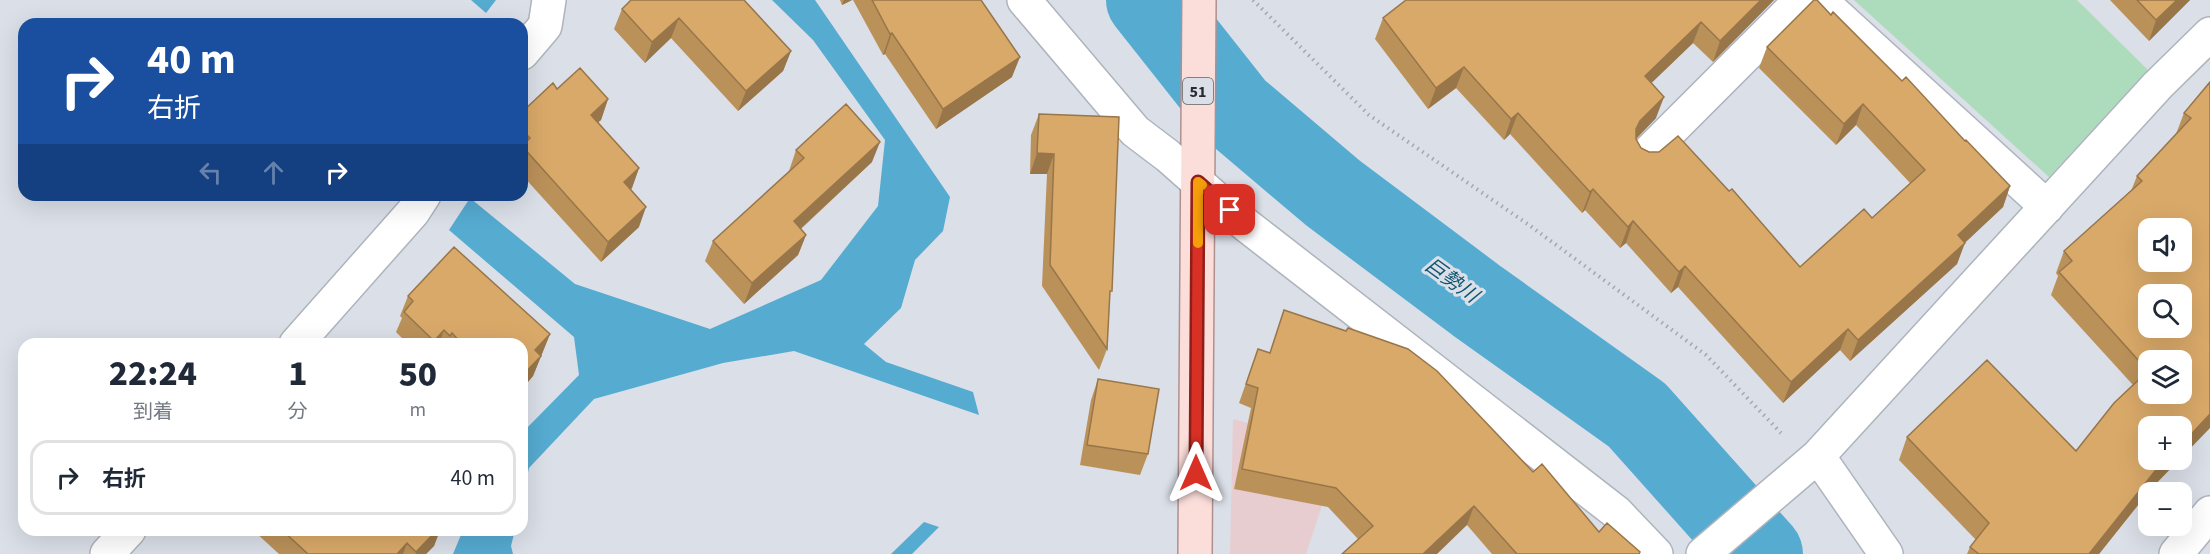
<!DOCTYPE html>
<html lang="ja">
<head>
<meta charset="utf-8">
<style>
	:root { --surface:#fff; --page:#f6f6f7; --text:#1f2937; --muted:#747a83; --line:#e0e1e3 }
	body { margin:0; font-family:"Source Sans 3","Noto Sans JP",sans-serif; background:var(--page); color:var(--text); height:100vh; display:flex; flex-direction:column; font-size:22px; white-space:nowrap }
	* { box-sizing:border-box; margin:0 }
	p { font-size:20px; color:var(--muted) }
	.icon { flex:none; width:33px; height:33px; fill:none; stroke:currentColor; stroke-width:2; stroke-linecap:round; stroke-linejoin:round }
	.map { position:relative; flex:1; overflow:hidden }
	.sheet { position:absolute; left:18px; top:338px; width:510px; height:198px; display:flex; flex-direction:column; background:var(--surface); border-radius:18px; box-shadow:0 6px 24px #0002 }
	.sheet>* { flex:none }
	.top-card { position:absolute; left:18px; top:18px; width:510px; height:183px; border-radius:18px; box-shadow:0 6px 24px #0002; background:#1a4fa0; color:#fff; overflow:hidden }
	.buttons { position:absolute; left:2138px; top:218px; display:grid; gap:12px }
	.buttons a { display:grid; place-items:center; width:54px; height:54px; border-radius:12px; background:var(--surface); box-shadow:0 6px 24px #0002; font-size:30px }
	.pin { position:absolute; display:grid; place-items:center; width:51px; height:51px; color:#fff; margin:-26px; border-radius:12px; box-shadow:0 3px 9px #0006 }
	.me { position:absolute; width:66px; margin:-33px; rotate:0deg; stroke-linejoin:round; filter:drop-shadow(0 0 4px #0008) }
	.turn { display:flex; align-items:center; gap:21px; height:126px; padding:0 30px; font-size:27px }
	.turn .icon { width:78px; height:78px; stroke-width:2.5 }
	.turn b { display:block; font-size:42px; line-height:51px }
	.lanes { display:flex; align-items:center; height:57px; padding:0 30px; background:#0003; justify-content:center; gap:30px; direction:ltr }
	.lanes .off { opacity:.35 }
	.eta { display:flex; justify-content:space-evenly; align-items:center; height:102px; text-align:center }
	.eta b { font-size:36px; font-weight:800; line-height:42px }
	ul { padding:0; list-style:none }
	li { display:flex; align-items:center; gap:18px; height:75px; margin:0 12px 9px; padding:0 18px; border:3px solid var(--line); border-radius:18px }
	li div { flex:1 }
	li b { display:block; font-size:22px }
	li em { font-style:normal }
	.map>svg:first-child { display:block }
	.commercial { fill:#e8cdd0 }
	.green { fill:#addcbc }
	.water { fill:#56abd1 }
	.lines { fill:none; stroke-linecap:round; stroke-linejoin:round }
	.river { stroke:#56abd1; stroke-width:84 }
	.minor-casing { stroke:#aeb4bd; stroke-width:36 }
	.primary-casing { stroke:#b0908f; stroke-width:36 }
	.path { stroke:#a3a7ae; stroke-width:4; stroke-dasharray:1.5 4.5; stroke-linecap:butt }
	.minor { stroke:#fff; stroke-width:33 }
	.primary { stroke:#fbddda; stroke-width:33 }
	.wall { fill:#bb915a }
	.shaded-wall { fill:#98764a }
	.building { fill:#d9a969; stroke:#98764a; stroke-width:1.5; fill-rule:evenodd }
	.route-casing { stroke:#8d1f18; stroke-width:15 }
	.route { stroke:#d93025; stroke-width:10 }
	.slow { stroke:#f59e0b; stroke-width:10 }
	.labels { text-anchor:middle; stroke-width:6; stroke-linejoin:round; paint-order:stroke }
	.shield { fill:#dadfe8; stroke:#5e6166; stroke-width:1.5 }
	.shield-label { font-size:16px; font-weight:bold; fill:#292b2f }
	.water-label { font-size:20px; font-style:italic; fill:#115671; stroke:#dadfe8 }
</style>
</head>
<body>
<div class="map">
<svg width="2210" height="554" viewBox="0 0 2210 554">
	<rect width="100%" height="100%" fill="#dadfe8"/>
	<path class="commercial" d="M1233 419 1341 448 1306 554H1230Z"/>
	<path class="green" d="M1854 0H2077L2148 70 2049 177Z"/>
	<path class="water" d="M471 0H496L486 13Z
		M772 0H815L950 197 943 231 915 260 901 308 864 344 886 362 973 392 979 415 794 351 723 363 594 399 529 468 522 498V433L579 375 574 337 449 230 470 198 575 284 710 329 821 280 878 206 885 140 813 40Z
		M924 522 939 527 912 554H891Z
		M463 530H515L511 546 513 554H453Z"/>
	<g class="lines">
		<path class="river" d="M1148 0 1235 110 1333 193 1477 301 1637 415 1761 554"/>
		<g class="minor-casing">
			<path id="minor" d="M1024 0 1135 131 1168 156 1246 225 1616 512 1656 554
				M1820 0 2047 207
				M522 53 545 26 549 0
				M1646 155 1801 0
				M296 344 413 212 424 195
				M1818 456 1886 554
				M107 554 129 530
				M1703 554 1818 456 2158 85 2210 34
				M2176 554 2210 513"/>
		</g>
		<g class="primary-casing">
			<path id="primary" d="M1195 554 1199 0"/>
		</g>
		<path class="path" d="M1253 0 1369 115 1529 225 1706 355 1781 433"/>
		<use href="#minor" class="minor"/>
		<use href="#primary" class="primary"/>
	</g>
	<path class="wall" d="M631 0 791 51 783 71 738 111 671 38 645 63 614 29 622 9Z
		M840 0H852L842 5Z
		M853 0H981L1012 77 936 129 885 54 883 55Z
		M1406 0H1774L1713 62 1693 43 1651 83 1656 118 1636 139 1641 148 1800 267 1872 218 1910 183 1856 125 1836 145 1759 68 1767 47 1831 15 1965 141 2010 186 2003 207 1964 243 1957 264 1850 361 1840 350 1783 403 1678 287 1671 293 1626 243 1620 248 1585 210 1582 213 1510 134 1504 140 1456 88 1428 109 1375 39 1383 18Z
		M2110 0H2190L2149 41Z
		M2210 82 2148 493 2099 554H1967L1970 547 1976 540 1899 460 1907 437 2076 451 2133 385 2051 295 2058 276 2056 273 2064 251 2131 191 2137 176 2176 134 2184 113Z
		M608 99 601 120 598 122 639 168 631 190 639 227 601 262 522 175V112Z
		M1039 114 1110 297 1107 349 1099 370 1042 286 1047 174H1030L1031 135Z
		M796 150 872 162 801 229 806 235 798 255 744 304 705 261 713 241 789 171Z
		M454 247 550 334 533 376 522 389V344H408L396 332 402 318 400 316 408 296Z
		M1258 349 1269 353 1533 472 1599 532 1640 552V554H1492L1467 525 1358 539 1328 507 1234 489 1251 408 1239 403Z
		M1098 379 1148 454 1140 475 1080 465 1091 400Z
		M253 530H440L434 546 426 554H279Z"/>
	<path class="shaded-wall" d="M844 0H852L842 5Z
		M1761 0H1774L1713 62 1720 41Z
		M2177 0H2190L2149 41 2156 20Z
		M679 18 671 38 645 63 652 42Z
		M1701 22 1693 43 1637 97 1645 76Z
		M892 33 885 54 883 55 890 34Z
		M791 51 783 71 738 111 746 91Z
		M1020 57 1012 77 936 129 943 109Z
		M1464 67 1456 88 1428 109 1436 88Z
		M1664 97 1656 118 1633 142 1636 129 1640 121Z
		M608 99 601 120 584 135 591 115Z
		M1863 104 1856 125 1836 145 1844 124Z
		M1518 113 1510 134 1504 140 1511 119Z
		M880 142 872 162 786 242 794 221Z
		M1037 153 1054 154 1047 174H1030Z
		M639 168 632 188 616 202 624 182Z
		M2010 186 2003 207 1951 256 1965 243 1957 264 1850 361 1858 340 1958 235Z
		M1593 189 1585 210 1582 213 1590 192Z
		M646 207 639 227 601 262 608 242Z
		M1633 221 1626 243 1620 248 1628 227Z
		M806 235 798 255 744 304 752 283Z
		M1685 266 1678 287 1671 293 1679 272Z
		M1848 329 1840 350 1783 403 1791 382Z
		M444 330 439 344H433L434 341Z
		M550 334 533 376 522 389V376L535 350Z
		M2210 414V428L2181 458V445Z
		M2167 459H2180L2148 492 2099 554H2089L2155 471Z
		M1474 506 1467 525 1437 554H1423Z
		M437 530H440L434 546 426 554H416V552Z
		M407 543 403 554H397Z"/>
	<path class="building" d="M631 0H744L791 51 746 91 679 18 652 42 622 9Z
		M872 0H981L1020 57 943 109 892 33 890 34Z
		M1406 0H1761L1720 41 1701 22 1645 76 1664 97 1640 121 1636 129V139L1641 148 1649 152H1659L1678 136 1729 191 1732 189 1800 267 1864 209 1872 218 1925 170 1863 104 1844 124 1767 47 1814 0H1817L1831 15 1833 12 1902 81 1906 77 1965 141 1966 140 2010 186 1958 235 1965 243 1858 340 1848 329 1791 382 1685 266 1679 272 1633 221 1628 227 1593 189 1590 192 1518 113 1511 119 1464 67 1436 88 1383 18Z
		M2137 0H2177L2156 20Z
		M580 68 608 99 591 115 639 168 624 182 646 207 608 242 522 146 530 138 522 130V112L553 83 557 89Z
		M2210 82V414L2181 445V426H2148V459H2167L2155 471 2089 554H1979L1970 547 1989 523 1907 437 1987 360 2076 451 2114 403 2148 371 2059 272 2072 261 2064 251 2142 181 2137 176 2191 118 2184 113ZM2148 228H2181V261H2148ZM2148 294H2181V327H2148ZM2148 360H2181V393H2148Z
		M846 104 880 142 794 221 806 235 752 283 713 241 804 158 796 150Z
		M1039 114 1119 117 1112 291H1110L1107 349 1050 265 1054 154 1037 153Z
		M454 247 550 334 535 350 541 356 522 376V344H462L452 333 450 336 444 330 434 341 404 312 413 301 408 296Z
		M1284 310 1346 331 1348 328 1408 349 1437 371 1533 472 1542 464 1599 532 1607 523 1640 552 1639 554H1517L1474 506 1423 554H1342L1373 526 1336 488 1242 469 1258 388 1246 384 1258 349 1270 353Z
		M1098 379 1159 389 1148 454 1087 445Z
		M282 530H437L416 552 407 543 397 554H308Z"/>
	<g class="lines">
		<g class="route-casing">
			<path id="route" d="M1196 473 1198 182 1230 210"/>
		</g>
		<use href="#route" class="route"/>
		<path class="slow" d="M1198 243V182L1202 185"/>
	</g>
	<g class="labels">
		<rect class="shield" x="1183" y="78" width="30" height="26" rx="4.5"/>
		<g class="shield-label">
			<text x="1198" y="97">51</text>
		</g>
		<g class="water-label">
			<text transform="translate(1452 280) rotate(36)" y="7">巨勢川</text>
		</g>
	</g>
</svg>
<div class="buttons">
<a><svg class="icon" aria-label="sound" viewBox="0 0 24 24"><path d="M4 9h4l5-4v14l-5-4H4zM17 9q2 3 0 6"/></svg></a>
<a><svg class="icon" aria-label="search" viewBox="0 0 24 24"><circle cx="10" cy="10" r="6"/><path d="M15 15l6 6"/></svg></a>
<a><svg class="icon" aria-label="layers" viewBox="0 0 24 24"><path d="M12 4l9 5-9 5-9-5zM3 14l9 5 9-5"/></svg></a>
<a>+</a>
<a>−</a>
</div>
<div class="pin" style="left:1230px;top:210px;background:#d93025"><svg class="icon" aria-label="arrive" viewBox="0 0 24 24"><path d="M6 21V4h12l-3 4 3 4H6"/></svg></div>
<svg class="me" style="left:1196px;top:473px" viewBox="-20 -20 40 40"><path d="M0-17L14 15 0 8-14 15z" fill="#d93025" stroke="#fff" stroke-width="4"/></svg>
<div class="top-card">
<div class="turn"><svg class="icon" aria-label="right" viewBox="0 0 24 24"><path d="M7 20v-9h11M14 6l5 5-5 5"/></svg><div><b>40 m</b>右折</div></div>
<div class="lanes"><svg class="icon off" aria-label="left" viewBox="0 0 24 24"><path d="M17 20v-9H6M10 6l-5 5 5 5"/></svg><svg class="icon off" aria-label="ahead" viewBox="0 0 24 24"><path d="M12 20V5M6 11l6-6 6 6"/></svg><svg class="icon" aria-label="right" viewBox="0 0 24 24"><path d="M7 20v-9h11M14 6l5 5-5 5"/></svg></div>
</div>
<section class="sheet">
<div class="eta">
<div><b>22:24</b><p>到着</p></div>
<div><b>1</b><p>分</p></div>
<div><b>50</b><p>m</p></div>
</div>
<ul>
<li><svg class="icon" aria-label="right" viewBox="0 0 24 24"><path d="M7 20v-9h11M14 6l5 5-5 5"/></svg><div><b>右折</b></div><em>40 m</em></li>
</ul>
</section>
</div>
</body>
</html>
